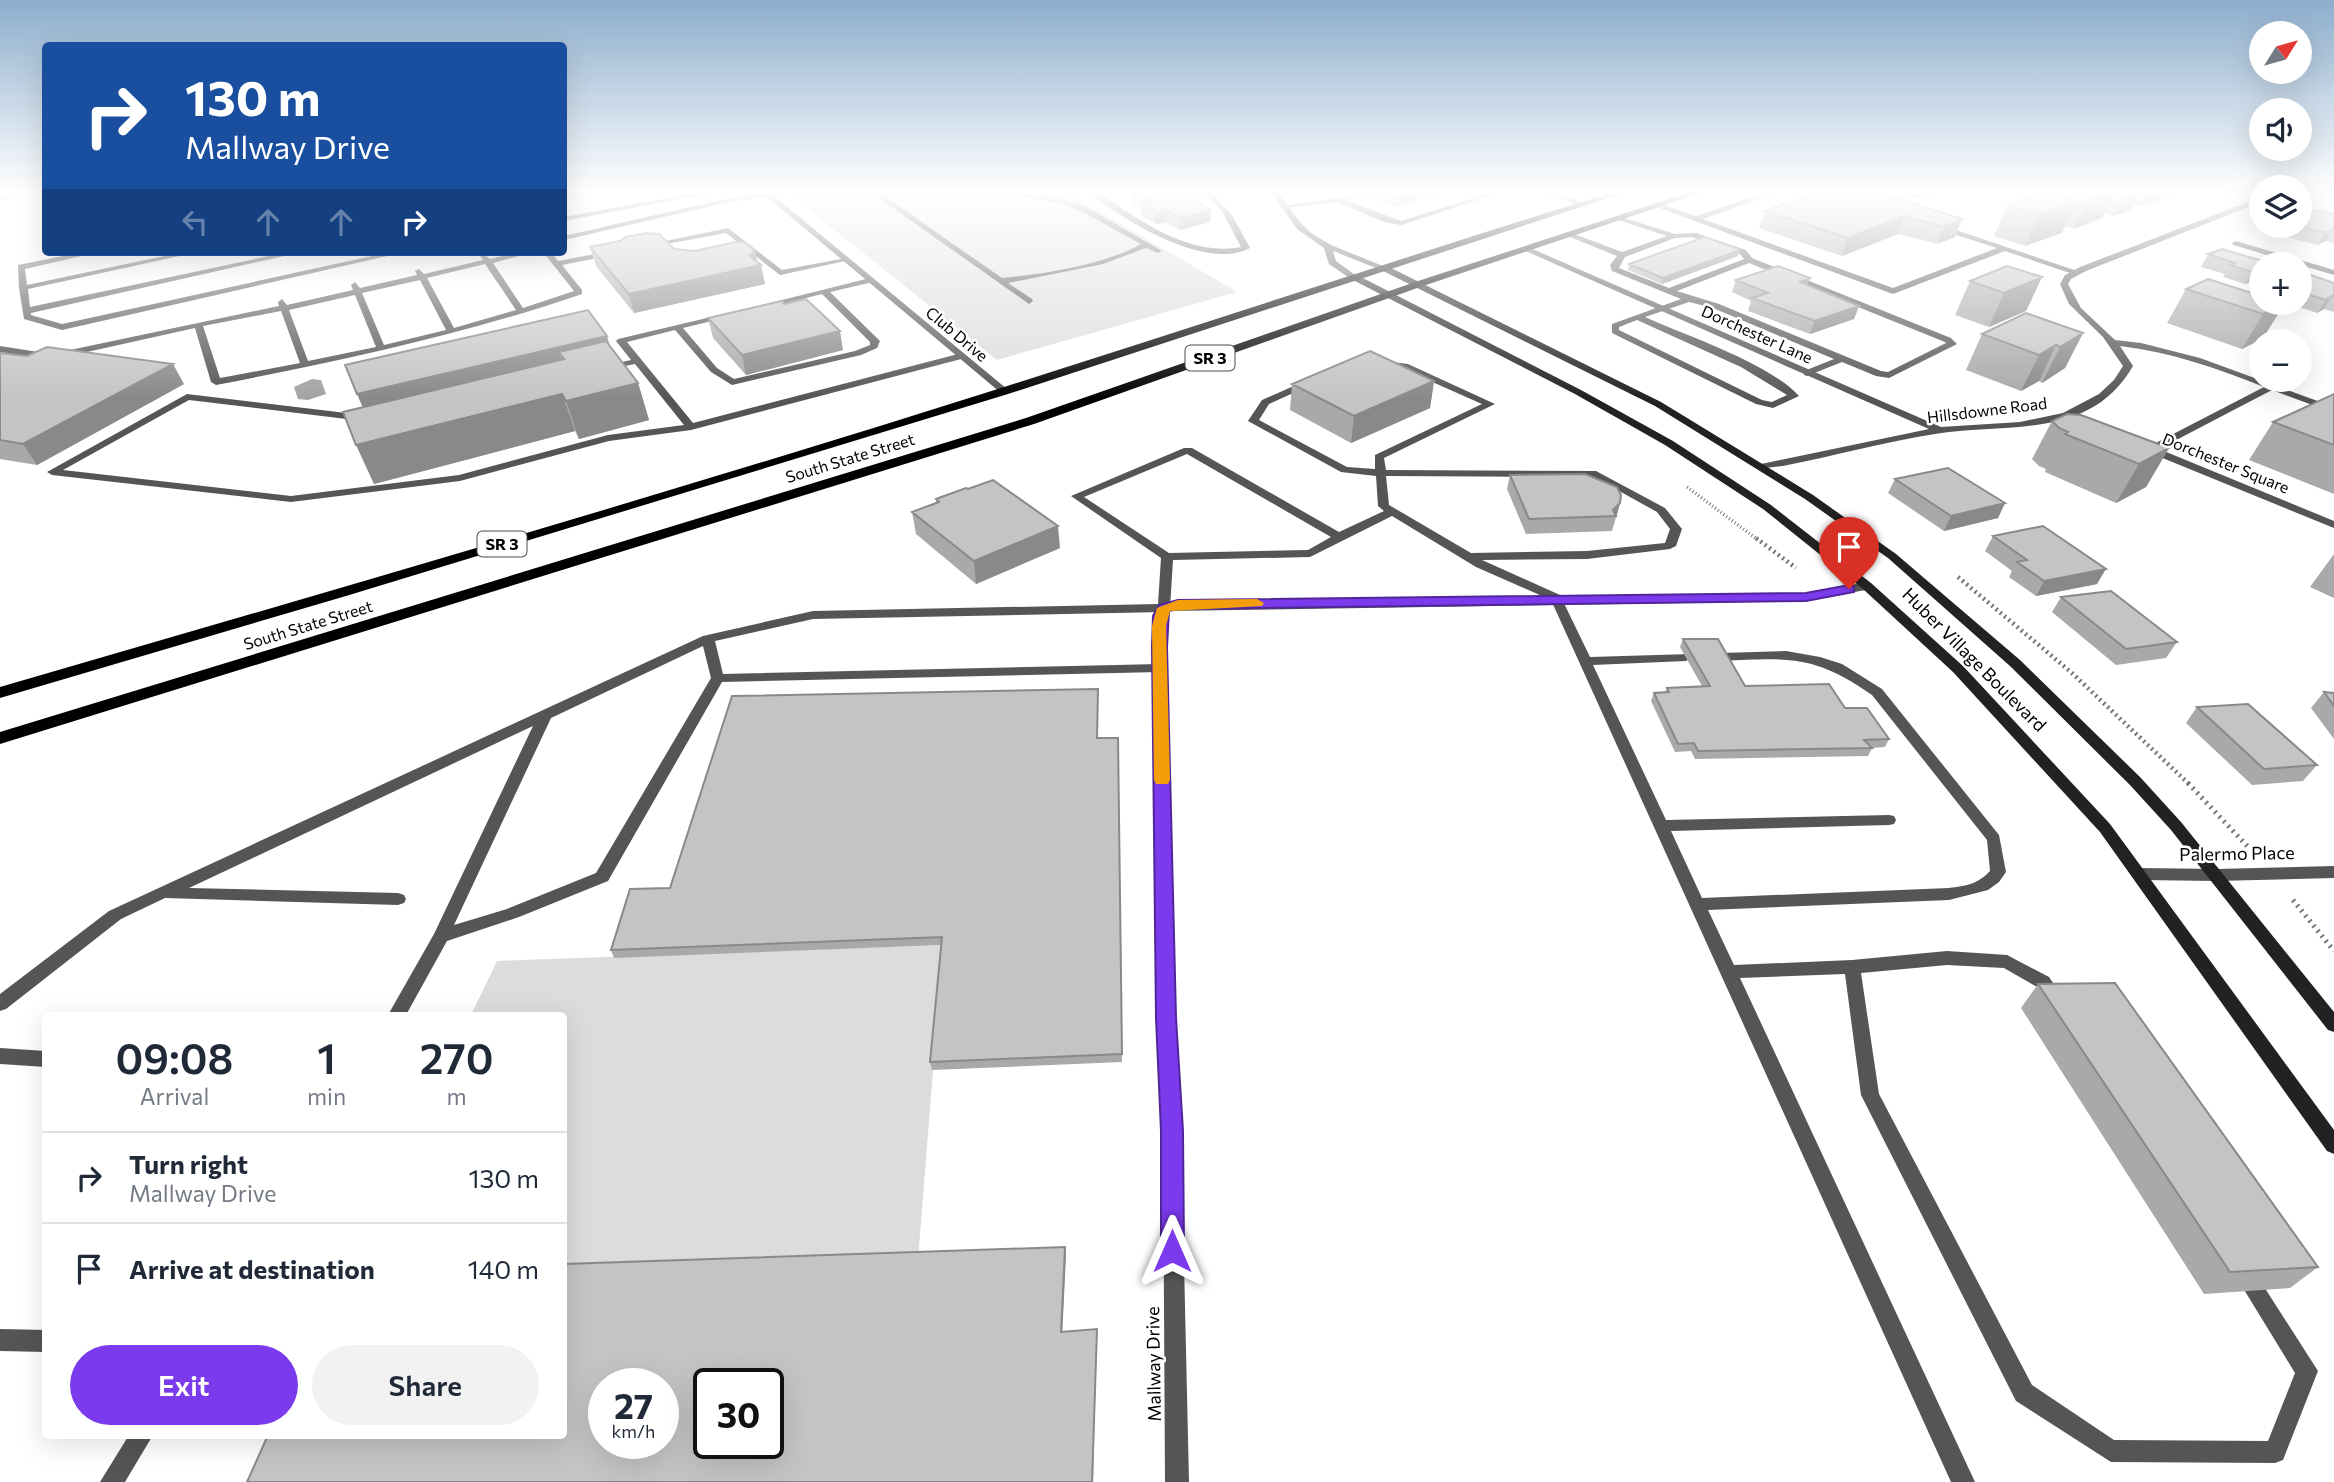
<!DOCTYPE html>
<html lang="en">
<head>
<meta charset="utf-8">
<style>
	:root { --surface:#fff; --page:#f2f2f3; --text:#1f2937; --muted:#747a83; --line:#e0e1e3; --accent:#7c3aed }
	body { margin:0; font-family:Commissioner,sans-serif; background:var(--page); color:var(--text); height:100vh; display:flex; flex-direction:column; font-size:26px; white-space:nowrap }
	* { box-sizing:border-box; margin:0 }
	p { font-size:23px; color:var(--muted) }
	.icon { flex:none; width:38px; height:38px; fill:none; stroke:currentColor; stroke-width:2; stroke-linecap:round; stroke-linejoin:round }
	.map { position:relative; flex:1; overflow:hidden }
	.drawer { position:absolute; left:42px; top:1012px; width:525px; height:427px; display:flex; flex-direction:column; background:var(--surface); border-radius:7px; box-shadow:0 7px 28px #0002 }
	.drawer>* { flex:none }
	.hud { position:absolute; left:42px; top:42px; width:525px; height:214px; border-radius:7px; box-shadow:0 7px 28px #0002; background:#1a4fa0; color:#fff; overflow:hidden }
	.needle { width:46px; rotate:53deg }
	.buttons { position:absolute; left:2249px; top:21px; display:grid; gap:14px }
	.buttons a { display:grid; place-items:center; width:63px; height:63px; border-radius:50%; background:var(--surface); box-shadow:0 7px 28px #0002; font-size:35px }
	.speed { position:absolute; left:588px; top:1368px; display:flex; gap:14px; font-size:35px; font-weight:700; text-align:center }
	.speed>* { display:grid; place-content:center; width:91px; height:91px; border-radius:50%; background:var(--surface); box-shadow:0 7px 28px #0002; line-height:1 }
	.speed small { font-size:18px; font-weight:400 }
	.speed .limit { border:4px solid #111; border-radius:10px; background:#fff; color:#111 }
	.pin { position:absolute; display:grid; place-items:center; width:60px; height:60px; color:#fff; margin:-72px -30px; border-radius:50% 50% 50% 0; rotate:-45deg; box-shadow:0 0 7px #0007 }
	.pin .icon { rotate:45deg }
	.me { position:absolute; width:77px; margin:-38px; rotate:0deg; stroke-linejoin:round; filter:drop-shadow(0 0 5px #0008) }
	.turn { display:flex; align-items:center; gap:24px; height:147px; padding:0 28px; font-size:32px }
	.turn .icon { width:91px; height:91px; stroke-width:2.5 }
	.turn b { display:block; font-size:49px; line-height:60px }
	.lanes { display:flex; align-items:center; height:66px; padding:0 28px; background:#0003; justify-content:center; gap:35px; direction:ltr }
	.lanes .off { opacity:.35 }
	.eta { display:flex; justify-content:space-evenly; align-items:center; height:119px; text-align:center }
	.eta b { font-size:42px; font-weight:600; line-height:49px }
	.button { display:flex; gap:14px; margin-top:auto; padding:14px 28px }
	.button a { flex:1; height:80px; border-radius:42px; background:var(--accent); color:#fff; font-size:28px; font-weight:600; line-height:80px; text-align:center }
	.button a+a { background:var(--page); color:var(--text) }
	ul { padding:0; list-style:none }
	li { display:flex; align-items:center; gap:21px; height:91px; padding:0 28px; border-top:2px solid var(--line) }
	li div { flex:1 }
	li b { display:block; font-size:26px }
	li em { font-style:normal }
	.map>svg:first-child { display:block }
	.green { fill:#dcdcdc }
	.water { fill:#a3a3a3 }
	.lines { fill:none; stroke-linecap:round; stroke-linejoin:round }
	.path-far2 { stroke:#777; stroke-width:3.5; stroke-dasharray:1 2.5; stroke-linecap:butt }
	.path-far1 { stroke:#777; stroke-width:4.5; stroke-dasharray:2 3.5; stroke-linecap:butt }
	.path { stroke:#777; stroke-width:5; stroke-dasharray:2 4.5; stroke-linecap:butt }
	.lane { fill:#555; fill-rule:evenodd }
	.street { fill:#555; fill-rule:evenodd }
	.secondary { fill:#222; fill-rule:evenodd }
	.primary { fill:#000; fill-rule:evenodd }
	.wall { fill:#a9a9a9 }
	.shaded-wall { fill:#898989 }
	.building { fill:#c4c4c4; stroke:#898989; stroke-width:2; fill-rule:evenodd }
	.route { fill:#7c3aed; stroke:#51269a; stroke-width:2 }
	.slow { fill:#f59e0b }
	.labels { text-anchor:middle; stroke-width:5; stroke-linejoin:round; paint-order:stroke }
	.far-street-label { font-size:16px; fill:#000; stroke:#fff }
	.shield { fill:#fff; stroke:#4c4c4c; stroke-width:2 }
	.shield-label { font-size:16px; font-weight:bold; fill:#000 }
	.street-label { font-size:18px; fill:#000; stroke:#fff }
</style>
</head>
<body>
<div class="map">
<svg width="2334" height="1482" viewBox="0 0 2334 1482">
	<rect width="100%" height="100%" fill="#fff"/>
	<path class="green" d="M786 191H1066L1237 292 997 360Z
		M943 945 918 1260 564 1271V1015H471L497 961Z"/>
	<path class="water" d="M312 379 321 380 326 394 308 400 298 399 294 387Z"/>
	<g class="lines">
		<path class="path-far2" d="M1687 487 1758 540"/>
		<path class="path-far1" d="M1756 538 1796 568
			M1958 577 2072 673 2189 784"/>
		<path class="path" d="M2188 783 2249 848
			M2293 900 2334 951"/>
		<path class="lane" d="M16 191H28L0 200V196Z
			M572 191H586L564 197V193Z
			M706 191H722L564 221V217Z
			M869 191H877L1002 278C1044 274 1104 265 1141 244L1079 210 1060 203 991 191H1010L1061 199 1085 206 1162 251 1158 253 1146 248 1103 264 1008 283 1032 299 1033 301 1029 304Z
			M1087 191H1095C1139 219 1187 257 1241 247L1222 211 1202 191H1210L1232 215 1250 248C1206 272 1121 219 1087 191Z
			M1359 191H1370L1345 200 1401 221 1495 191H1506L1401 225 1384 222 1337 202 1285 208 1281 206 1337 198Z
			M1543 191H1553L1587 204 1580 206Z
			M1769 191H1780L1703 219 1893 288 1997 248 1938 229 1937 227 1941 225 2080 272 2073 274 2005 251 1893 294 1654 206 1661 204 1696 216Z
			M1895 191 1917 195 1927 191H1938L1917 199Z
			M767 192 771 194 770 196 725 203 564 240V236L725 199Z
			M1618 216 1675 234 1696 233 1746 250 1752 258 1951 338 1957 344 1889 378 1876 376 1842 362 1807 376 1804 375V371L1834 359 1713 308 1689 302 1645 317C1687 336 1769 363 1799 396L1773 408 1756 404 1612 333V324L1681 299 1612 271 1610 265 1617 256 1565 235 1572 233 1622 252 1667 236 1618 220ZM1692 237 1740 254 1744 259 1669 288 1619 268 1625 257 1675 238ZM1749 263 1945 342 1946 343 1888 372 1881 371 1719 304 1677 291ZM1637 320 1741 367 1787 395 1772 402 1762 400 1619 330V327Z
			M728 228 782 270 846 258 850 260 780 275 726 233 650 247 646 245Z
			M610 251 614 253 613 255 562 265 582 290V294C462 335 341 361 216 385L211 382 195 328 51 360 0 352V346L51 354 279 306 278 302 282 299 287 305 353 290 351 285 355 282 360 288 417 275 415 271 419 269 424 274 483 260 480 256 484 254 490 259 519 252H533L493 263 523 308 574 291 543 252H551L558 261ZM485 264 516 310 454 328 427 278ZM420 280 446 330 384 345 362 293ZM355 295 376 347 308 361 289 310ZM281 311 300 363 220 378 203 326Z
			M83 252H99L25 269 27 285 183 252H198L28 289 30 307 287 252H302L31 313V315L62 324 390 252H405L62 330 24 319 19 288 18 265Z
			M870 278 874 280 873 282 830 292 880 341 877 348 861 355 732 385 711 372 675 330 627 342 693 423 962 353 965 354V358L691 430 609 441 460 481 291 502 52 475 47 472 187 394 363 415 368 418 363 421 189 400 63 470 291 496 459 475 608 435 684 425 635 364 604 370V366L631 360 616 341 618 339 728 313V317L683 328 717 368 734 379 855 351 870 345V342L822 294 766 308 762 305Z
			M1384 361 1408 364 1495 404 1384 458 1386 470 1596 471 1665 508 1682 529 1676 546 1670 549 1587 559 1482 560 1560 595 1590 657 1691 654 1692 657 1686 661 1593 665 1666 820 1889 815 1894 816 1896 820 1894 824 1889 825 1671 831 1702 898 1949 888C1966 886 1978 884 1990 871L1987 840 1872 695C1814 654 1789 658 1721 661L1715 657 1721 653 1786 651 1820 657 1842 664 1882 689 1999 835 2006 872 1999 882 1988 890 1949 900 1708 910 1734 965 1852 960 1947 951 2007 955 2049 977 2064 999 2061 1004 2055 1006 2049 1004 2037 987 2004 968 1947 965 1861 973 1879 1094 2032 1385 2114 1440 2268 1441 2295 1373 2235 1275 2238 1268 2245 1265 2252 1268 2318 1371 2283 1460 2275 1463 2111 1462 2016 1401 1861 1095 1845 974 1740 978 1975 1482H1951L1551 600 1476 567 1392 516 1310 557 1173 560 1170 608 1164 612 813 619 715 641 723 674 1160 664 1167 668 1160 672 722 682 608 881 519 917 447 941 406 1015H388L434 934 533 726 189 888 398 893 404 895 406 899 404 903 398 905 165 898 121 919 6 1009 0 1011V994L109 911 703 636 813 611 1158 604 1161 558 1071 496 1184 448H1192L1339 532 1384 511 1378 506 1376 476 1341 472 1248 421 1262 400 1305 381H1311V385L1269 404 1259 420 1347 467 1375 469V455L1482 404 1403 369 1381 366V362ZM1187 454 1331 537 1308 550 1169 553 1084 497ZM1386 476 1594 477 1657 512 1670 529 1665 543 1587 551 1471 553 1389 505ZM703 646 711 678 596 873 507 909 454 925 551 718Z
			M0 1048 46 1051V1067L0 1064Z
			M0 1329 46 1330V1352L0 1351Z
			M129 1435H153L125 1482H100Z"/>
		<path class="street" d="M760 191H768L1007 389V393H1001Z
			M1270 191H1277L1299 221 1311 233 1331 245 1388 268 1381 270 1333 251 1336 261 1358 277 1351 279 1329 264 1324 248 1297 229Z
			M2261 197V202L2086 271 2071 279 2068 284 2081 308 2115 340 2141 343 2200 358 2334 407V413L2272 390 2159 449 2334 521V528L2143 450V446H2150L2264 387C2217 368 2170 352 2120 346L2133 366C2090 441 2006 422 1935 434 1884 442 1834 456 1783 466L1757 469V465L1761 464 1929 429 1521 249 1528 247 1941 427 2020 422 2063 413 2099 394 2114 380 2123 366 2103 337 2069 304 2060 284 2065 275 2080 267Z
			M2236 241 2334 270V275L2233 245 2232 243Z
			M1867 582 1873 586 1871 589 1806 601 1169 611 1165 626 1175 1018 1181 1131 1189 1482H1165L1163 1131 1157 1018 1153 626 1160 605 1178 601 1806 593Z
			M2334 866V878L2216 881 2140 880 2134 878 2132 874 2134 870 2140 868 2216 869Z"/>
		<path class="secondary" d="M1381 266H1387L1661 402 1813 495 1896 554 2020 660 2140 777 2181 822 2334 1012V1032L2328 1030 2171 830 2130 785 2010 666 1888 558 1805 499 1655 406 1381 270Z
			M1351 275H1357L1581 390 1673 441 1771 505 1871 583 1963 666 2110 824 2334 1130V1154L2327 1151 2100 832 1953 672 1863 589 1763 509 1665 445 1575 394 1351 279Z"/>
		<path class="primary" d="M1616 191H1630L1008 394 346 596 0 698V687C334 590 669 493 1001 388 1206 323 1411 255 1616 191Z
			M1693 191H1707L1423 286 1034 424 0 744V732L1026 418 1415 282Z"/>
	</g>
	<path class="wall" d="M1370 191H1450L1395 207 1370 196Z
		M2047 191H2185L2173 195 2163 192 2159 200 2140 206 2133 204 2131 210 2113 216 2104 213 2102 218 2074 229 2065 226 2062 233 2025 246 1994 236 2008 205 2047 193Z
		M1133 192 1210 222 1180 230 1165 222 1156 224 1141 215V208L1133 203Z
		M1765 211 1962 219 1955 237 1937 244 1898 234 1842 256 1759 228Z
		M2334 214V243L2326 241 2317 245 2283 236 2289 226H2300Z
		M590 247 674 249 695 251H755L757 262 765 284 634 313 596 266Z
		M2208 254 2273 264 2245 284 2223 277 2225 274 2201 267Z
		M1738 256 1662 284 1628 270 1629 264Z
		M2300 273 2334 283V312L2324 309 2317 313 2287 303H2300Z
		M2042 277 2026 311 1989 327 1955 315 1970 281Z
		M1810 278 1807 285 1859 306 1854 319 1810 334 1748 311 1751 301 1732 292 1736 280Z
		M2186 289 2285 303 2263 338 2242 349 2167 323Z
		M784 304 843 350 746 375 713 338 708 318Z
		M2083 333 2065 368 2042 383 2039 381 2021 391 1966 370 1982 334Z
		M611 348 638 383 649 420 579 439 575 431 374 484 363 407 345 365Z
		M0 353 184 384 37 465 0 459Z
		M1434 381 1430 408 1351 443 1290 410 1292 384Z
		M2334 394V494L2249 460 2273 422Z
		M2052 421 2169 448 2146 487 2116 503 2045 472 2046 469 2039 466 2032 459Z
		M1510 475 1620 503 1612 531 1526 534 1507 489Z
		M1895 479 2005 503 1998 518 1944 531 1888 493Z
		M936 499 1060 548 976 584 916 534 912 512 936 503Z
		M1993 536 2097 584 2036 596 2009 577 2012 571 1985 551Z
		M2334 554V598L2310 587Z
		M2061 597 2177 642 2166 658 2116 665 2052 612Z
		M1683 639 1745 686 1845 708 1889 739 1885 747 1872 748 1868 756 1695 759 1691 751 1675 752 1651 701 1654 693 1665 692 1667 688 1702 686 1680 647Z
		M2324 692 2334 693V739L2311 708Z
		M1098 697 1097 738H1118L1122 1062 932 1070 930 1062 941 945 614 958 611 950 670 888Z
		M2197 707 2317 765 2303 781 2252 785 2186 723Z
		M2038 984 2318 1267 2290 1288 2204 1294 2021 1008Z"/>
	<path class="shaded-wall" d="M1411 191H1450L1395 207 1397 195Z
		M2107 191H2115L2102 218 2074 229 2089 197Z
		M2125 191H2140L2131 210 2113 216Z
		M2148 191H2164L2159 200 2140 206Z
		M2175 191H2185L2173 195Z
		M2077 202 2062 233 2025 246 2039 214Z
		M1165 210V222L1156 224V212Z
		M1211 211 1210 222 1180 230V218Z
		M1904 216 1898 234 1842 256 1848 238Z
		M1962 219 1955 237 1937 244 1944 227Z
		M2334 229 2326 241 2317 245 2325 233Z
		M1740 250 1738 256 1662 284 1663 278Z
		M755 251 758 266 761 265 765 284 634 313 629 294 749 255Z
		M2261 269V280L2245 284 2252 272Z
		M2042 277 2026 311 1989 327 2004 293Z
		M1810 278 1805 291 1800 282Z
		M2332 296 2324 309 2317 313 2326 300Z
		M2285 303 2263 338 2242 349 2263 314Z
		M1859 306 1854 319 1810 334 1815 321Z
		M840 331 843 350 746 375 742 355Z
		M2083 333 2065 368 2042 383 2060 347Z
		M607 336 613 356 559 352 564 367 366 415 357 394Z
		M2056 345 2039 381 2021 391 2039 355Z
		M173 364 184 384 37 465 23 444Z
		M1434 381 1430 408 1351 443 1354 416Z
		M638 383 649 420 579 439 566 401Z
		M562 394 575 431 374 484 356 445Z
		M2169 448 2146 487 2116 503 2139 464Z
		M1620 503 1616 518V516L1613 510Z
		M2005 503 1998 518 1944 531 1951 516Z
		M1058 526 1060 548 976 584 974 561Z
		M2106 569 2097 584 2036 596 2044 581Z
		M1065 1247 1066 1255 1062 1339 1061 1332Z
		M1097 1329 1093 1482H1092Z"/>
	<path class="building" d="M1135 191H1173L1179 194 1184 193 1211 211 1180 218 1165 210 1156 212 1141 203 1150 201 1133 192Z
		M1387 191H1411L1397 195Z
		M1820 191H1874L1962 219 1944 227 1904 216 1848 238 1765 211Z
		M2068 191H2107L2089 197Z
		M2045 192 2077 202 2039 214 2008 205Z
		M2315 210 2334 214V229L2325 233 2297 226H2300V218Z
		M647 233 659 234 674 249 695 251 735 242 746 243 755 251 749 255 761 265 629 294 590 247 620 241 626 237Z
		M1705 237 1740 250 1663 278 1629 264Z
		M2222 249 2273 264H2261V269L2252 272 2230 265 2235 263 2208 254Z
		M1778 266 1810 278 1800 282 1859 306 1815 321 1752 298 1768 293 1736 280Z
		M2007 266 2042 277 2004 293 1970 281Z
		M2302 272 2334 283V297L2332 296 2326 300 2300 292V273Z
		M2208 279 2261 296V303H2285L2263 314 2186 289Z
		M806 299 840 331 742 355 708 318 782 301 784 304Z
		M588 310 607 336 357 394 345 365Z
		M2026 313 2083 333 2060 347 2056 345 2039 355 1982 334Z
		M606 341 638 383 566 401 562 394 356 445 343 412 564 359 559 352Z
		M47 347 173 364 23 444 0 440V353L27 356Z
		M1370 351 1434 381 1354 416 1292 384Z
		M2334 394V445L2273 422Z
		M2067 414 2081 415 2169 448 2139 464 2065 434 2068 432 2059 428 2052 421Z
		M1948 468 2005 503 1951 516 1895 479Z
		M1585 474 1617 487 1621 495 1620 503 1613 510 1616 516 1529 519 1510 475Z
		M993 480 1058 526 974 561 912 512 939 502 936 499 966 488 968 489Z
		M2043 526 2106 569 2044 581 2017 562 2027 560 1993 536Z
		M2111 591 2177 642 2126 649 2061 597Z
		M1683 639H1718L1745 686 1829 684 1845 708H1867L1889 739 1864 740 1872 748 1698 751 1694 743 1678 744 1654 693 1669 692 1667 688 1710 686Z
		M1098 689 1097 738H1118L1122 1054 930 1062 942 937 611 950 630 889 670 888 732 696Z
		M2324 692 2334 693V706Z
		M2248 704 2317 765 2264 769 2197 707Z
		M2115 983 2318 1267 2230 1272 2038 984Z
		M1065 1247 1061 1332 1097 1329 1092 1482H247L268 1435H564V1264ZM604 1384H663V1444H604ZM709 1384H768V1444H709Z"/>
	<linearGradient id="sky" x2="0" y2="1"><stop stop-color="#8cadcc"/><stop offset="0.48" stop-color="#fff"/><stop offset="1" stop-color="#fff" stop-opacity="0"/></linearGradient>
	<rect width="2334" height="399" fill="url(#sky)"/>
	<path class="route" d="M1849 585 1854 586V592L1806 601 1178 609 1169 611 1167 647 1176 1018 1183 1131 1184 1251 1180 1259 1172 1262 1164 1259 1161 1251V1131L1156 1018 1152 647 1153 616 1159 605 1178 600 1806 593Z"/>
	<path class="slow" d="M1257 599 1264 603 1262 606 1170 611 1166 626 1170 780 1168 784H1156L1154 780 1152 626 1157 608 1178 600Z"/>
	<g class="labels">
		<g class="far-street-label">
			<text transform="translate(957 334) rotate(40)" y="6">Club Drive</text>
			<text transform="translate(1757 334) rotate(24)" y="6">Dorchester Lane</text>
			<text transform="translate(1987 410) rotate(-7)" y="6">Hillsdowne Road</text>
			<text transform="translate(850 458) rotate(-17)" y="6">South State Street</text>
			<text transform="translate(2226 463) rotate(22)" y="6">Dorchester Square</text>
			<text transform="translate(308 625) rotate(-17)" y="6">South State Street</text>
		</g>
		<g class="shield">
			<rect x="1185.5" y="345.5" width="49" height="25" rx="5"/>
			<rect x="477.5" y="531.5" width="49" height="25" rx="5"/>
		</g>
		<g class="shield-label">
			<text x="1210" y="364">SR 3</text>
			<text x="502" y="550">SR 3</text>
		</g>
		<g class="street-label">
			<text transform="translate(1974 660) rotate(45)" y="6">Huber Village Boulevard</text>
			<text transform="translate(2237 854) rotate(-1)" y="6">Palermo Place</text>
			<text transform="translate(1154 1364) rotate(-91)" y="6">Mallway Drive</text>
		</g>
	</g>
</svg>
<div class="buttons">
<a><svg class="needle" viewBox="-14 -14 28 28"><path d="M0-13l5 13h-10z" fill="#e53935"/><path d="M0 13l5-13h-10z" fill="#747a83"/></svg></a>
<a><svg class="icon" aria-label="sound" viewBox="0 0 24 24"><path d="M4 9h4l5-4v14l-5-4H4zM17 9q2 3 0 6"/></svg></a>
<a><svg class="icon" aria-label="layers" viewBox="0 0 24 24"><path d="M12 4l9 5-9 5-9-5zM3 14l9 5 9-5"/></svg></a>
<a>+</a>
<a>−</a>
</div>
<div class="speed"><div>27<small>km/h</small></div><div class="limit">30</div></div>
<div class="pin" style="left:1849px;top:589px;background:#d93025"><svg class="icon" aria-label="arrive" viewBox="0 0 24 24"><path d="M6 21V4h12l-3 4 3 4H6"/></svg></div>
<svg class="me" style="left:1172px;top:1251px" viewBox="-20 -20 40 40"><path d="M0-17L14 15 0 8-14 15z" fill="#7c3aed" stroke="#fff" stroke-width="4"/></svg>
<div class="hud">
<div class="turn"><svg class="icon" aria-label="right" viewBox="0 0 24 24"><path d="M7 20v-9h11M14 6l5 5-5 5"/></svg><div><b>130 m</b>Mallway Drive</div></div>
<div class="lanes"><svg class="icon off" aria-label="left" viewBox="0 0 24 24"><path d="M17 20v-9H6M10 6l-5 5 5 5"/></svg><svg class="icon off" aria-label="ahead" viewBox="0 0 24 24"><path d="M12 20V5M6 11l6-6 6 6"/></svg><svg class="icon off" aria-label="ahead" viewBox="0 0 24 24"><path d="M12 20V5M6 11l6-6 6 6"/></svg><svg class="icon" aria-label="right" viewBox="0 0 24 24"><path d="M7 20v-9h11M14 6l5 5-5 5"/></svg></div>
</div>
<section class="drawer">
<div class="eta">
<div><b>09:08</b><p>Arrival</p></div>
<div><b>1</b><p>min</p></div>
<div><b>270</b><p>m</p></div>
</div>
<ul>
<li><svg class="icon" aria-label="right" viewBox="0 0 24 24"><path d="M7 20v-9h11M14 6l5 5-5 5"/></svg><div><b>Turn right</b><p>Mallway Drive</p></div><em>130 m</em></li>
<li><svg class="icon" aria-label="arrive" viewBox="0 0 24 24"><path d="M6 21V4h12l-3 4 3 4H6"/></svg><div><b>Arrive at destination</b></div><em>140 m</em></li>
</ul>
<div class="button"><a>Exit</a><a>Share</a></div>
</section>
</div>
</body>
</html>
